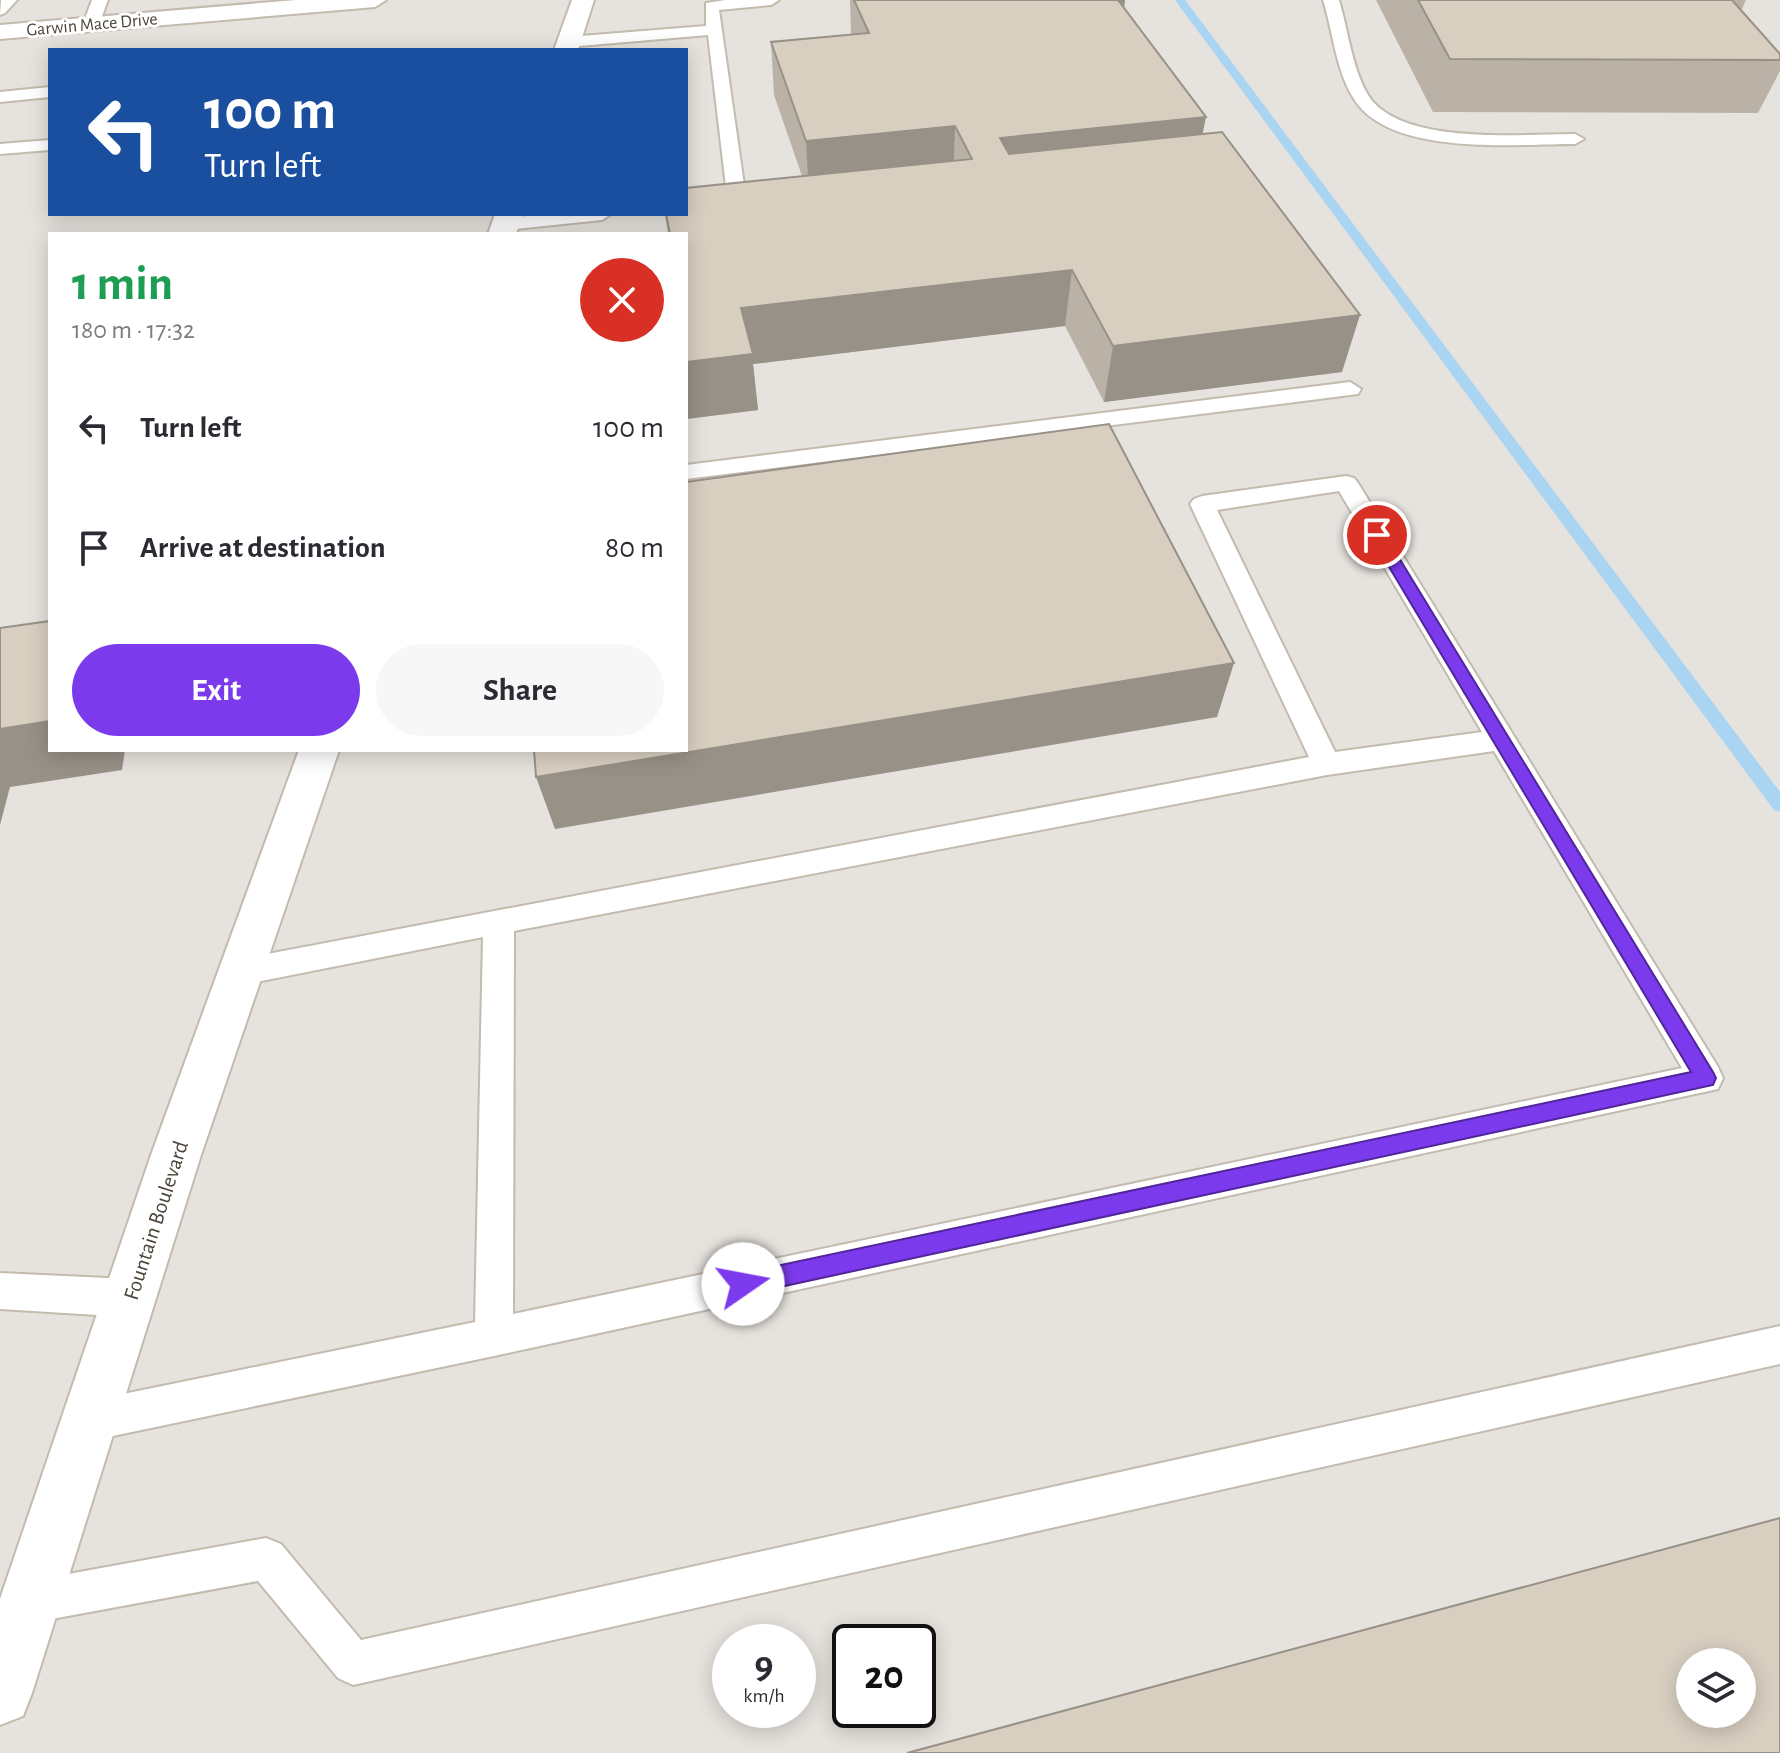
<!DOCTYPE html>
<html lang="en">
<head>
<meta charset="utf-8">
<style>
	:root { --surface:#fff; --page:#f7f7f7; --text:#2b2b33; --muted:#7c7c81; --accent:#7c3aed }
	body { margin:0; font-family:"Alegreya Sans",sans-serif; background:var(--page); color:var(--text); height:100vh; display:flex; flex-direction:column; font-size:30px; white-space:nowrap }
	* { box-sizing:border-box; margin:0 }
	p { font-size:26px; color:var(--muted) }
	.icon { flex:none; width:44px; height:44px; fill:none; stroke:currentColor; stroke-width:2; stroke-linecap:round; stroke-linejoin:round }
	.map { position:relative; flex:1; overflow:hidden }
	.panel { position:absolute; left:48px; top:232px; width:640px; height:520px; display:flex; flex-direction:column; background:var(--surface); border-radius:0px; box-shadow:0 4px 20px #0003 }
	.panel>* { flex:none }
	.hud { position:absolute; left:48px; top:48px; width:640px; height:168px; border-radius:0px; box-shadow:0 4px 20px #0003; background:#1a4fa0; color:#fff; overflow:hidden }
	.tools { position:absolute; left:1676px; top:1648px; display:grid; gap:16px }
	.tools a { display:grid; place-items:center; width:80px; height:80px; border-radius:50%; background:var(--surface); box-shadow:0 4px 20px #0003; font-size:40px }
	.speed { position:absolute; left:712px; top:1624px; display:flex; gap:16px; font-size:40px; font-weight:700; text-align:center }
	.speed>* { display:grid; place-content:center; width:104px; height:104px; border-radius:50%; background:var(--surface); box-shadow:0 4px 20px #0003; line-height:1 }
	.speed small { font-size:20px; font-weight:400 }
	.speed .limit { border:4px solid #111; border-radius:12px; background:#fff; color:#111 }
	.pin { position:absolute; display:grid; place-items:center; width:68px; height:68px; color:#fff; margin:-34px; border:4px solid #fff; border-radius:50%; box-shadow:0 2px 8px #0007 }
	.me { position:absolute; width:88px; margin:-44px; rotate:78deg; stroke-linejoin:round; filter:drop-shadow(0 0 6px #0008) }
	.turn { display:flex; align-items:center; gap:28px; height:168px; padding:0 24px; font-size:36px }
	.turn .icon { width:104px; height:104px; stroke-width:2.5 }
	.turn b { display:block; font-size:56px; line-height:68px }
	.round { display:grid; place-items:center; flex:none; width:84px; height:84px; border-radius:42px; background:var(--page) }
	.headline { display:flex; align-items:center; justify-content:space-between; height:136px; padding:0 24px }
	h1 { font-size:48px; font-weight:700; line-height:60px; color:#1e9e55 }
	.action { display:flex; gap:16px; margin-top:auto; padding:16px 24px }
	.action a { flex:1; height:92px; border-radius:48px; background:var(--accent); color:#fff; font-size:32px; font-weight:700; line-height:92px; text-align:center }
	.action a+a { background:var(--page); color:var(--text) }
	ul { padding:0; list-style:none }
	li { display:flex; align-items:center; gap:24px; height:120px; padding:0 24px }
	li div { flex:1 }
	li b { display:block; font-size:30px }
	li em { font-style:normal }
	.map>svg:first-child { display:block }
	.industrial { fill:#e6e2dd; fill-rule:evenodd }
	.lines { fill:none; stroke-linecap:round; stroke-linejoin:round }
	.stream { fill:#a9d4f2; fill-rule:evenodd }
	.lane-casing { stroke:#c2bbae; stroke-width:4 }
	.street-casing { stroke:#c2bbae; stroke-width:4 }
	.lane { fill:#fff; fill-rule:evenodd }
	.street { fill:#fff; fill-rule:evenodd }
	.wall { fill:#bab2a6 }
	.shaded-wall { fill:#979187 }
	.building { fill:#d8cfc1; stroke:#979187; stroke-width:2; fill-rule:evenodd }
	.route { fill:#7c3aed; stroke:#51269a; stroke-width:2 }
	.labels { text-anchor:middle; stroke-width:6; stroke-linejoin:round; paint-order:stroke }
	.far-street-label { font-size:18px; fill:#4b4439; stroke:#fff }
	.street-label { font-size:22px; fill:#4b4439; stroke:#fff }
</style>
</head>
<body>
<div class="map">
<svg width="1780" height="1753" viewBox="0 0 1780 1753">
	<rect width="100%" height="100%" fill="#f6f3ec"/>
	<path class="industrial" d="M0 0H1780V1753H0ZM50 50H686V214H50ZM50 234H686V750H50ZM730 1642H798V1710H730ZM850 1642H918V1710H850ZM1690 1662H1742V1714H1690Z"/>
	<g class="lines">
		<path class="stream" d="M1175 0H1185L1780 792V812L1774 810Z"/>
		<g class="lane-casing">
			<path id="lane" d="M17 0 5 13 0 15 1 0Z
				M92 0H108L99 24 91 29 83 24Z
				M725 0H779L771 5 719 10 746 199 737 205 686 211V199L727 195 708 35 568 47 560 42 568 37 706 26V3Z
				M1323 0H1339C1348 30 1352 68 1368 95 1400 146 1522 134 1575 134L1584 139 1575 144C1516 144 1390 157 1354 99 1336 71 1333 32 1323 0Z
				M50 87V97L0 102V92Z
				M50 140V150L0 154V144Z
				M547 214H611L602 220 505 230 495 224 505 218Z
				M1350 382 1361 389 1358 394 686 479V465Z
				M1346 476 1354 478 1358 483 1718 1067 1723 1078 1718 1089 494 1356 89 1441 75 1435 69 1421 75 1407 89 1401 475 1322 483 937 241 985 230 981 225 971 230 961 1309 757 1190 504 1194 499 1202 496ZM1339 491 1482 732 1335 752 1217 510ZM1494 751 1682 1068 513 1314 514 931 1327 775Z
				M0 1273 129 1279 142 1285 148 1298 142 1311 129 1317 0 1309Z
				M1780 1326V1364L353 1685 338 1678 258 1581 30 1623 15 1617 9 1602 15 1587 30 1581 266 1538 281 1544 361 1640Z"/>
		</g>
		<g class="street-casing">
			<path id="street" d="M296 0H386L375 7 0 39V25Z
				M572 0H594L578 50H554Z
				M495 214H523L516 234H488Z
				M299 750H339L201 1155 32 1693 23 1716 0 1725V1599L151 1155Z"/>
		</g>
		<use href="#lane" class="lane"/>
		<use href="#street" class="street"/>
	</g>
	<path class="wall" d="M850 0H1125L1124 8 1202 134 1342 372 1104 402 1065 326 753 364 758 410 686 419V234H668L665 214H686L802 176 774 95 771 42 851 35Z
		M1376 0H1746L1741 11 1780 54V71L1758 113 1433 112Z"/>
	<path class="shaded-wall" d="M1110 0H1125L1120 41Z
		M1206 117 1195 171 997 192 1000 138Z
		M955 126 953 180 809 196 806 141Z
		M1072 270 1065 326 753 364 758 410 686 419V362L741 308Z
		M1360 315 1342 372 1104 402 1113 346Z
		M1234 663 1217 717 555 829 536 777Z
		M50 721V750H125L122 770 10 787 0 825V729Z"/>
	<path class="building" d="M854 0H1118L1206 117 1000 138 1009 154 1222 132 1360 315 1113 346 1072 270 741 308 753 354 686 362V234H670L666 214H686V188L972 159 955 126 806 141 771 42 869 33Z
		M1418 0H1732L1780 54V60L1450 59Z
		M1109 424 1234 663 536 777 534 750H686V482Z
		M50 621V721L0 729V628Z
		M1780 1518V1753H907ZM1690 1662H1742V1714H1690Z"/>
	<path class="route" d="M1377 530 1385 535 1713 1072 1716 1078 1713 1085 743 1295 735 1292 732 1284 735 1276 743 1273 1691 1072 1370 535Z"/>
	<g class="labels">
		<g class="far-street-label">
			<text transform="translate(92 24) rotate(-5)" y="6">Garwin Mace Drive</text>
		</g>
		<g class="street-label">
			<text transform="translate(155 1220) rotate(-72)" y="8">Fountain Boulevard</text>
		</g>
	</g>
</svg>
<div class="tools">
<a><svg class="icon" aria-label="layers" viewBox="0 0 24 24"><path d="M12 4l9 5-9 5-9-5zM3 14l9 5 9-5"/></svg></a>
</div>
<div class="speed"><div>9<small>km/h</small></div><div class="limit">20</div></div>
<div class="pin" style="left:1377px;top:535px;background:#d93025"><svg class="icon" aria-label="arrive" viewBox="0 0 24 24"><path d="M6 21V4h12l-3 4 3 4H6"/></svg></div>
<svg class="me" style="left:743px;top:1284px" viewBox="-20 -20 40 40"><circle r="19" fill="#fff"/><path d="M0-13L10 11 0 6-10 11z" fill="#7c3aed"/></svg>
<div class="hud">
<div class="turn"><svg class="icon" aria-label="left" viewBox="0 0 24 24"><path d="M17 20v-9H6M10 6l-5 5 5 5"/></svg><div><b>100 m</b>Turn left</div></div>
</div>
<section class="panel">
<div class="headline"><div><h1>1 min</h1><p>180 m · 17:32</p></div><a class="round" style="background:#d93025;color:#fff"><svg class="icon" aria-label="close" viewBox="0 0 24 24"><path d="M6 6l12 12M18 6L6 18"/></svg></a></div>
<ul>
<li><svg class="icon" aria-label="left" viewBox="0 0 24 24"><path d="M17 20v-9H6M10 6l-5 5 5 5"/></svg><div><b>Turn left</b></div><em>100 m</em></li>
<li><svg class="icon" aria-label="arrive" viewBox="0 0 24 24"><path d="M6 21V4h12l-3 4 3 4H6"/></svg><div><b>Arrive at destination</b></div><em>80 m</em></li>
</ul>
<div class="action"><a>Exit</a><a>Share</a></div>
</section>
</div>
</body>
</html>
